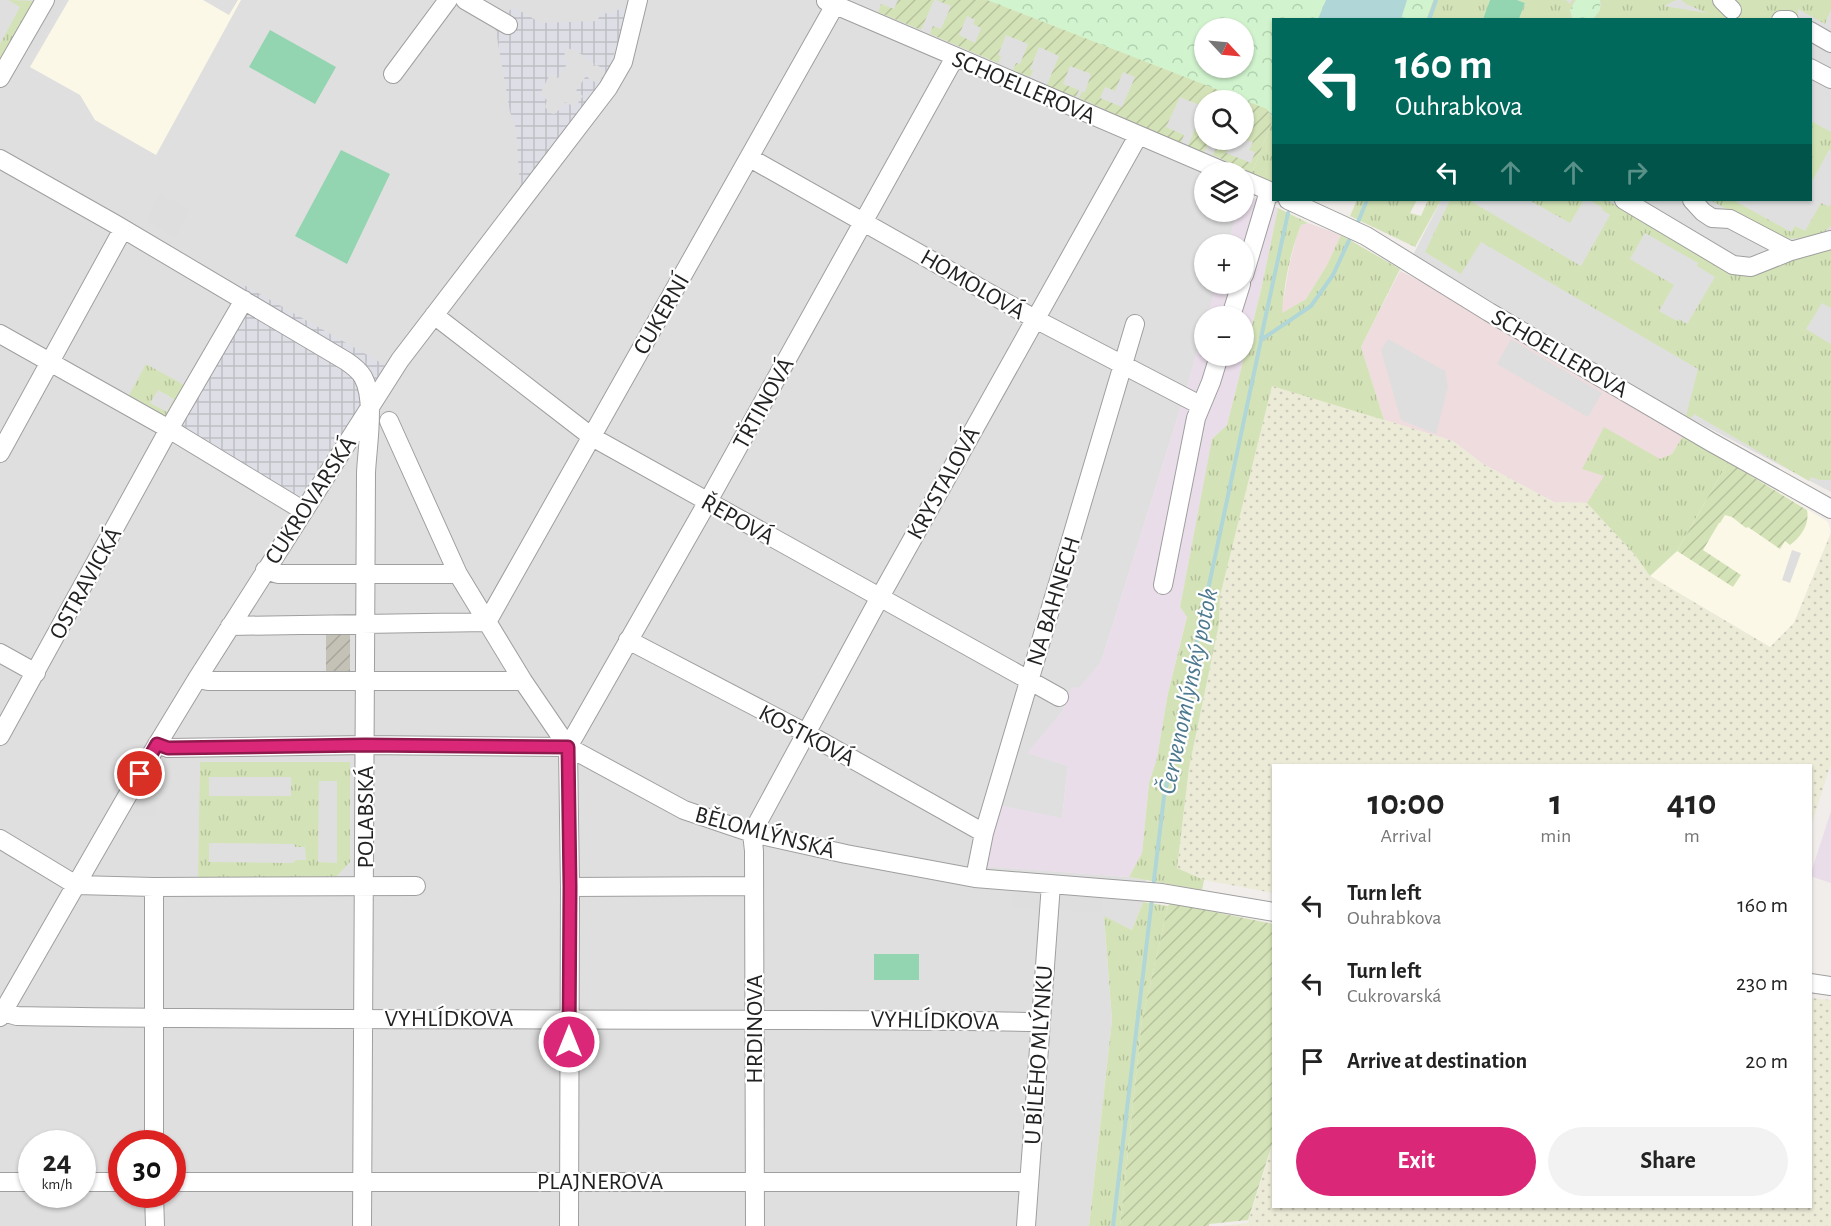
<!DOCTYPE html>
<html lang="en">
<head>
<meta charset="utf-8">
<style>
	:root { --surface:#fff; --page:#f2f2f2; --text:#222; --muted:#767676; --accent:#db2777 }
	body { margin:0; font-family:"Alegreya Sans",sans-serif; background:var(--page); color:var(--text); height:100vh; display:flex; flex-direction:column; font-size:22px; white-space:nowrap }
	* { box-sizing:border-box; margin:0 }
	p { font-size:20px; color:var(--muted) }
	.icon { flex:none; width:33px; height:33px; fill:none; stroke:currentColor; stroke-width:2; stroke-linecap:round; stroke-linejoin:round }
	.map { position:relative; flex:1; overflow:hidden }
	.details { position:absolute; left:1272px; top:764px; width:540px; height:444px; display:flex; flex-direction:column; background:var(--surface); border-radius:0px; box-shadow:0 2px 4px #0004 }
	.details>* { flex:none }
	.top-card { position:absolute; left:1272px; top:18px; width:540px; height:183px; border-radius:0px; box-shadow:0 2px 4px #0004; background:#00695c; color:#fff; overflow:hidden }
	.needle { width:39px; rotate:116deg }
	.buttons { position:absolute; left:1194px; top:18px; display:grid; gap:12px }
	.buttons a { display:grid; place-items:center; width:60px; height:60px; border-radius:50%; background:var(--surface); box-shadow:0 2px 4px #0004; font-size:30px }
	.speed { position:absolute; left:18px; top:1130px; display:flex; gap:12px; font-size:30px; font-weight:700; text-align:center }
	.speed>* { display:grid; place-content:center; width:78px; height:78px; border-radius:50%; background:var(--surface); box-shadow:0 2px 4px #0004; line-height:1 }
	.speed small { font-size:15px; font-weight:400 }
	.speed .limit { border:9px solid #d22; background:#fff; color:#111 }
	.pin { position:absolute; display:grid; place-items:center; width:51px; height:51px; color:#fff; margin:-26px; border:3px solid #fff; border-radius:50%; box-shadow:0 2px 6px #0007 }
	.me { position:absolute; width:66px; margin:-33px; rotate:0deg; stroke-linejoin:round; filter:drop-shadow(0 0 4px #0008) }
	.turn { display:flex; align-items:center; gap:21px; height:126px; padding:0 24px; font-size:27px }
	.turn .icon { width:78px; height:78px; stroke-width:2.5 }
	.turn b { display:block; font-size:42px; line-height:51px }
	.lanes { display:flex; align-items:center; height:57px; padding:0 24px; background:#0003; justify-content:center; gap:30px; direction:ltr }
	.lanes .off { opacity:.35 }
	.eta { display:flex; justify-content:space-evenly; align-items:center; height:102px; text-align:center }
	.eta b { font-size:36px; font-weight:600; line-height:42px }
	.action { display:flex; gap:12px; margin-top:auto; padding:12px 24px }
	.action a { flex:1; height:69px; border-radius:36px; background:var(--accent); color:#fff; font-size:24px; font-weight:600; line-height:69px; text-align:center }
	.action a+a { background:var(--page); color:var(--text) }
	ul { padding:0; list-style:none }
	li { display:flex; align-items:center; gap:18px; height:78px; padding:0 24px }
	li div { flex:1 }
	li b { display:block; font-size:22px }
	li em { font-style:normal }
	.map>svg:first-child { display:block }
	.residential { fill:#e0dfdf; fill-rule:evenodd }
	.commercial { fill:#efdcde }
	.industrial { fill:#e9dde9 }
	.education { fill:#fcf8e8 }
	.construction { fill:url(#construction-furrows) }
	.farmland { fill:url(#farmland-dots) }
	.grass { fill:url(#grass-tufts); fill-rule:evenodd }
	.park { fill:url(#park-crowns); fill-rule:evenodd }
	.garden { fill:url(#garden-furrows); fill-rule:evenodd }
	.pitch { fill:#93d5b0 }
	.parking { fill:#dedede }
	.plaza { fill:url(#plaza-grid); fill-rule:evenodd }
	.water { fill:#b0d6d8 }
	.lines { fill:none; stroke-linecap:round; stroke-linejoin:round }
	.stream { stroke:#b0d6d8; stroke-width:4 }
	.minor-casing { stroke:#9f9f9f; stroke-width:20 }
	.minor { stroke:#fff; stroke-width:18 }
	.route-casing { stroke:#8e194d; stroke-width:15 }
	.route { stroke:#db2777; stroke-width:10 }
	.labels { text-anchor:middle; stroke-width:4.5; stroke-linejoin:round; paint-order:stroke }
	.street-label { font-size:24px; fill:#222; stroke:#fff }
	.water-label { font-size:26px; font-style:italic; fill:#4e7a90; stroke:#fff }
</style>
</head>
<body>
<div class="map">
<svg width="1831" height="1226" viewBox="0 0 1831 1226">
	<defs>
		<pattern id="construction-furrows" width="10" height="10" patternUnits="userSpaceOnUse" patternTransform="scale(1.5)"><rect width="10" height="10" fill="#c4c2b6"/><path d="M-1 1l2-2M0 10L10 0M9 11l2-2" fill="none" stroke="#a8a69c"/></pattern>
		<pattern id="farmland-dots" width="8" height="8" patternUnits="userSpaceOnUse" patternTransform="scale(1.5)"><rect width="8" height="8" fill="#ecebd8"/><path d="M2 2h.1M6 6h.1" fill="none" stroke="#cac9b9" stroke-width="1.8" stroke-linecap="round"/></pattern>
		<pattern id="grass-tufts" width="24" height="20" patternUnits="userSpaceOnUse" patternTransform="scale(1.5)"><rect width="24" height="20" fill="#d4e3b7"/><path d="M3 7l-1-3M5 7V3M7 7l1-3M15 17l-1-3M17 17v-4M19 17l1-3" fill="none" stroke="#b6c29d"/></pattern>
		<pattern id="park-crowns" width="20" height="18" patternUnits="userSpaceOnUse" patternTransform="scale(1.5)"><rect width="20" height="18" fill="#d1f4ce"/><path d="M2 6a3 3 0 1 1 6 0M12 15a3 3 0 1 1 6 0" fill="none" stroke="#b3d1b1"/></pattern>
		<pattern id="garden-furrows" width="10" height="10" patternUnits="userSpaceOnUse" patternTransform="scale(1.5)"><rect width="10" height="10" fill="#d4e3b7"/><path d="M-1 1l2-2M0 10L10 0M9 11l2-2" fill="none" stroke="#b6c29d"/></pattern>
		<pattern id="plaza-grid" width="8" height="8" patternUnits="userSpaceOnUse" patternTransform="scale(1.5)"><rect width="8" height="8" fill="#dedfe6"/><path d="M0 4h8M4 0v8" fill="none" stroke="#bebfc5"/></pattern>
	</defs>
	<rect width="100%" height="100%" fill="#f1edea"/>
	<path class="residential" d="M0 0H986L1267 109 1273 119 1244 190V172H1204V212H1237L1228 244H1204V284H1217L1208 316H1204V327L1188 384 1101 662 1079 689 1072 688 1062 712 1028 753 1068 766 1062 818 981 866 1129 877 1146 880 1143 902 1132 930 1104 917 1112 1020 1089 1226H0ZM1204 100H1244V140H1204ZM32 1143H82V1194H32ZM122 1143H172V1194H122Z
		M1545 0H1831V492L1686 416 1413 255 1441 200H1810V20L1554 19Z"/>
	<path class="commercial" d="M1308 223 1341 235 1327 265 1306 299 1281 314 1289 267 1296 238 1301 225Z
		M1400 271 1478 310 1683 436 1672 454 1660 459 1583 469 1605 476 1587 503 1554 502 1483 464 1453 441 1384 420 1361 347Z"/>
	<path class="industrial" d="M1244 194 1278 208 1261 290 1227 425 1212 439 1211 445 1180 607 1187 616 1168 693 1157 758 1149 783 1142 853 1129 877 980 866 999 805 1062 818 1068 766 1027 753 1062 712 1072 687 1079 688 1101 662 1188 384 1204 327V356H1244V316H1207L1217 284H1244V244H1228L1237 212H1244Z
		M1831 811V883L1810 876Z"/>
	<path class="education" d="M69 0H203L229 15 238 0H241L156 155 95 120 80 95 30 67Z
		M1728 462 1828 522 1831 532 1794 623 1770 647 1650 576 1677 551Z"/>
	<path class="construction" d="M326 630H350V674L326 675Z"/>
	<path class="farmland" d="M1272 385 1453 441 1483 464 1554 502 1587 503 1635 555 1650 576 1770 647 1794 623 1831 533V764L1811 826 1810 765H1274L1273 893 1204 880 1177 868 1189 768 1219 624 1220 596Z
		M1811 998 1831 1000V1226H1221L1248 1223 1273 1142 1274 1206H1810Z"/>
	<path class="grass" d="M8 0 36 1 0 63V44L20 7Z
		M1433 0H1490L1483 19H1426Z
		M1517 0H1566L1570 4 1572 0H1576L1573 3 1571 17 1573 19H1519L1525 3Z
		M1600 0H1676L1664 6 1707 13 1686 4 1681 0H1712L1722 10 1733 15 1740 6 1736 0H1831V9L1825 24 1798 9V19L1593 20 1601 6Z
		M1273 119V183L1252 173Z
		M1811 121 1831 132V150H1829L1811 183Z
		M1357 200H1417L1410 213 1421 216 1428 200H1441L1415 247 1350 216Z
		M1450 200H1473L1472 202 1581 266 1610 215 1602 210 1603 208 1589 200H1607L1639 219 1734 267 1831 245V308L1822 303 1806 329 1831 344V480H1820L1811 477 1809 481 1694 414 1691 418 1686 416 1698 369 1481 242 1461 274 1425 252ZM1645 233 1698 263 1697 266 1715 277 1687 324 1679 319 1677 321 1659 311 1674 285 1630 259Z
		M1529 200H1584L1570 223Z
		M1710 200H1733L1791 232 1795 226 1805 231 1821 203 1829 207 1831 203V226L1824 232 1801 238 1786 239 1774 235Z
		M1278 208 1308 223 1301 225C1290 252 1284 284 1282 313L1306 299 1327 265 1341 235 1400 269 1361 347 1384 420 1272 386 1220 596 1219 624 1189 768 1177 868 1204 880 1202 890 1129 877 1142 853 1149 783 1157 758 1168 693 1187 617 1180 607 1212 439 1227 425 1261 290Z
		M146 364 186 386 168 417 129 395ZM158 390 174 399 167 412 150 403Z
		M1604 427 1660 459 1672 454 1683 436 1728 462 1677 551 1650 576 1635 555 1587 503 1604 476 1582 469Z
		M200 762H350V862L336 877H198ZM209 777H291V796H209ZM319 781H337V863L318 862ZM209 843 294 844 295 847H305L306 860H295V862L291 863 209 862Z
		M1143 902 1168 906 1142 1020 1120 1226H1089L1112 1020 1104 916 1132 930Z"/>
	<path class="park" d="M986 0H1433L1426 19 1274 20 1273 117 1266 109ZM1204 28H1244V68H1204Z
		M1576 0H1600V10L1593 19H1573L1570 10Z"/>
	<path class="garden" d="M898 0H934L921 30 878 12 881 4 894 9Z
		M936 0H987L1267 109 1273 119 1252 173 1213 155 1220 140H1232L1226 153 1251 163 1255 152 1249 150 1253 142 1244 139V100H1204V140H1210L1204 152 1188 146 1204 107 1180 97 1166 127 1184 135 1181 143 1079 98 1082 92H1085L1091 74 1070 66 1063 84 1079 90 1076 97 1047 85 1059 56 1039 47 1030 69 1033 71 1030 77 1013 70 1016 63 1020 64 1028 44 1006 35 998 55 1001 56 998 63 930 34 933 26 941 29 951 6ZM967 16 975 20 973 24 981 28 975 43 959 35ZM1123 72 1135 77 1122 107 1100 98 1105 87 1115 91Z
		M1728 462 1807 510C1810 524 1801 537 1790 545L1785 541 1780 549 1748 527 1746 528 1732 517 1725 515 1720 523H1719L1703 550 1741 575 1733 587 1677 551Z
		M1171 903 1273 924V1141L1248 1220 1209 1224V1226H1120L1142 1020 1168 906Z"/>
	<path class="pitch" d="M1490 0H1517L1525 3 1519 19H1483Z
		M270 30 336 67 315 104 249 67Z
		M341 150 390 174 347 264 295 236Z
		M874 954H919V980H874Z"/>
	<path class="parking" d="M53 0H64L35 51 26 47Z
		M160 193 190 209 176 237 146 221Z
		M1388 339 1445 371 1448 387 1436 434 1401 420 1381 350Z
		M1511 339 1602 393 1588 417 1497 364Z
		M1792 550 1801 553 1790 583 1782 580Z
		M146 785 156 791V817L128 816Z
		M1013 889 1103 895 1102 913 1012 907Z"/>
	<path class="plaza" d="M513 7 541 23 597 21 602 11 607 14 626 7 620 36 608 72 558 139 520 187 516 128 510 112 495 26ZM568 48 583 55 586 60H590L594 64 593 66 597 65 603 69 604 74 600 81 596 80 595 82 588 78V73L576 91 583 96 575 107 565 102 559 110 554 114 550 113 545 107 547 100 540 94 550 74 558 78 569 61 563 57Z
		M244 285 385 365 294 514 160 432Z"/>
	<path class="water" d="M1326 0H1407L1401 19H1318Z"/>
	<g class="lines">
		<path class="stream" d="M1429 20 1436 0
			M1356 227 1367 200
			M1261 338 1288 213
			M1153 888 1164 797 1261 340 1311 306 1333 275 1351 236
			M1113 1226 1152 899"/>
		<g class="minor-casing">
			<path id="minor" d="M465 0 508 25
				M1722 0 1732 10
				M826 1 1225 172
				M1781 20H1789
				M1810 31 1831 43
				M1810 68 1831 79
				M393 74 448 0
				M0 78 45 0
				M750 158 1035 319 1200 405
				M0 159 115 224 346 361C352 365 359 370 363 377 376 400 367 447 366 473L362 1226
				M1244 180 1274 193
				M1288 200 1366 236 1489 312 1711 442 1831 509
				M1624 200 1733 265 1751 267 1791 251 1831 240
				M1692 200 1703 212 1712 218 1730 219 1791 251
				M1244 275 1269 191
				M434 315 592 437 1059 697
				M1231 316 1241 284
				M0 334 169 429 304 511
				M389 421 458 574 523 681 568 747 684 810 752 833 846 854 975 878 1162 893 1274 912
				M0 453 123 229
				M265 570 278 574H458
				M1163 585 1196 418 1211 382 1219 356
				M487 622 835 5
				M230 626 487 622
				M628 640 806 733 984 833
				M0 653 36 673
				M197 679 208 681H523
				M0 736 169 429 244 300
				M157 744 168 748 365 745 568 747
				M568 747 707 503 955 57
				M568 747 570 887 569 1226
				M0 839 76 885 154 887 416 886
				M975 878 984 833 1135 324
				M154 887V1143
				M570 887 754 886
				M1810 983 1831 986
				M3 1012 17 1016C358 1022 699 1017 1040 1022
				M0 1017 149 758 197 679 400 360 608 88 623 62 638 0
				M0 1182H32
				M82 1182H122
				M172 1182H1028
				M154 1194 155 1226
				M755 1226 754 851 752 833 880 597 1138 136
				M1026 1226 1051 884"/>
		</g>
		<use href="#minor" class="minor"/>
	</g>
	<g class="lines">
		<g class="route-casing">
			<path id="route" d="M140 774 157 744 168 748 365 745 568 747 570 887 569 1042"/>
		</g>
		<use href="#route" class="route"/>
	</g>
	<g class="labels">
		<g class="street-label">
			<text transform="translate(1024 87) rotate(23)" y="8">SCHOELLEROVA</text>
			<text transform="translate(973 284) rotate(30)" y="8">HOMOLOVÁ</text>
			<text transform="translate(661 314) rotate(-60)" y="8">CUKERNÍ</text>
			<text transform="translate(1560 353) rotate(30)" y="8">SCHOELLEROVA</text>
			<text transform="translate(763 403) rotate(-61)" y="8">TŘTINOVÁ</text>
			<text transform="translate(943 483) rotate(-61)" y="8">KRYSTALOVÁ</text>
			<text transform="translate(310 500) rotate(-57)" y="8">CUKROVARSKÁ</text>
			<text transform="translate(738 519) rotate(29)" y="8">ŘEPOVÁ</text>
			<text transform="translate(85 583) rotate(-61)" y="8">OSTRAVICKÁ</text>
			<text transform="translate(1053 601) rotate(-73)" y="8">NA BAHNECH</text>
			<text transform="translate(807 735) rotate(28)" y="8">KOSTKOVÁ</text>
			<text transform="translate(365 817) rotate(-90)" y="8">POLABSKÁ</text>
			<text transform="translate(765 832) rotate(15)" y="8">BĚLOMLÝNSKÁ</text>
			<text x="449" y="1026">VYHLÍDKOVA</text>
			<text transform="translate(935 1020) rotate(1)" y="8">VYHLÍDKOVA</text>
			<text transform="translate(754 1029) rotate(-90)" y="8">HRDINOVA</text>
			<text transform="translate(1038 1055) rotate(-86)" y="8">U BÍLÉHO MLÝNKU</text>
			<text x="600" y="1189">PLAJNEROVA</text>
		</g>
		<g class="water-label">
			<text transform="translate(1187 691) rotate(-78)" y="9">Červenomlýnský potok</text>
		</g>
	</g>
</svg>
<div class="buttons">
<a><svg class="needle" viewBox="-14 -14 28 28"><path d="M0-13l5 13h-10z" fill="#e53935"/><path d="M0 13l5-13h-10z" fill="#767676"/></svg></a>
<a><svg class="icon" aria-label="search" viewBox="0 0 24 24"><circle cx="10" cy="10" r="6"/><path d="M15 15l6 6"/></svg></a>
<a><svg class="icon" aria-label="layers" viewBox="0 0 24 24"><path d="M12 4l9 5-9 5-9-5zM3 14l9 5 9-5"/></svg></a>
<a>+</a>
<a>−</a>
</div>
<div class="speed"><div>24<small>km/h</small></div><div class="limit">30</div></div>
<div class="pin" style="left:140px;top:774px;background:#d93025"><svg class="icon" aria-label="arrive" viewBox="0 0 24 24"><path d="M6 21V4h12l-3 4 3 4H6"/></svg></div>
<svg class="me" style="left:569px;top:1042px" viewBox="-20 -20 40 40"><circle r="17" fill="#db2777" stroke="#fff" stroke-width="3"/><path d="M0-11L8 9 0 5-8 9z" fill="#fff"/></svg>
<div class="top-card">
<div class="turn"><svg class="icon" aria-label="left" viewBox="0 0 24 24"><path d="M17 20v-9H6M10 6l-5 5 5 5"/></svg><div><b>160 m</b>Ouhrabkova</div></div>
<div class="lanes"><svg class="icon" aria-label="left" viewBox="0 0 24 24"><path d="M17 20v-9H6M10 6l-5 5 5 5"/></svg><svg class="icon off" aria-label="ahead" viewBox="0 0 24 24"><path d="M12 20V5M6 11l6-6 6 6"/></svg><svg class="icon off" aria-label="ahead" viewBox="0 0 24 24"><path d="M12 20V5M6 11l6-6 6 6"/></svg><svg class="icon off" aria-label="right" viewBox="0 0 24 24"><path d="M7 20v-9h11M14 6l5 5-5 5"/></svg></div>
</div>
<section class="details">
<div class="eta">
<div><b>10:00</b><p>Arrival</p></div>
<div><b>1</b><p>min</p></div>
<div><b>410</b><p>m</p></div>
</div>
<ul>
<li><svg class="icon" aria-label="left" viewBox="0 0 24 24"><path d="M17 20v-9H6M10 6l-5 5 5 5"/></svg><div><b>Turn left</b><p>Ouhrabkova</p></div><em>160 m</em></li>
<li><svg class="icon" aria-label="left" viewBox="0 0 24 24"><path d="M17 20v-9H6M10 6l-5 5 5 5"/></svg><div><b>Turn left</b><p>Cukrovarská</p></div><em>230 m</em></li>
<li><svg class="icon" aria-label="arrive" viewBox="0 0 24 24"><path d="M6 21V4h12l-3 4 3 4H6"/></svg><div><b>Arrive at destination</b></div><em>20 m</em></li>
</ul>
<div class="action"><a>Exit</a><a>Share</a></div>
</section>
</div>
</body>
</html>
